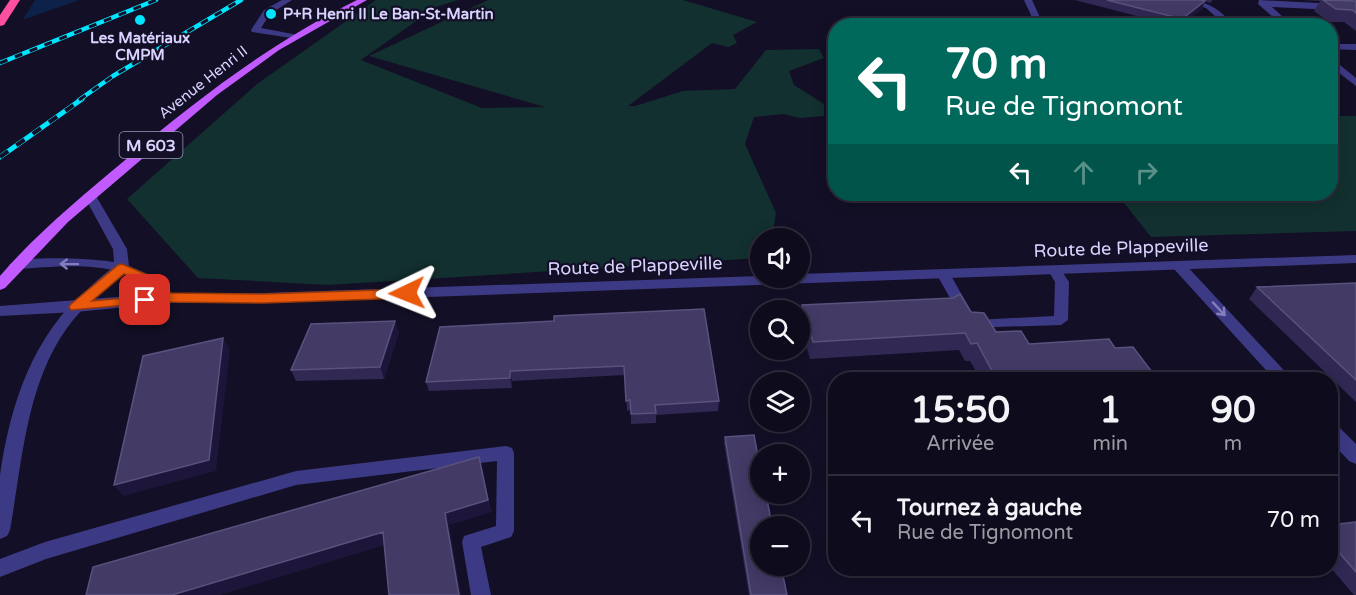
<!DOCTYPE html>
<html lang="fr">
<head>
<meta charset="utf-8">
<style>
	:root { --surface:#0e0b1c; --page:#171425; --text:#f1f3f6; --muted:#9b9ba3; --line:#2e2b3b }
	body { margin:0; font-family:"Varela Round",sans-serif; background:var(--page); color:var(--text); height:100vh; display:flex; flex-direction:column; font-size:22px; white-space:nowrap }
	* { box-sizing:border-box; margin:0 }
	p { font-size:20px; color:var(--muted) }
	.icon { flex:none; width:33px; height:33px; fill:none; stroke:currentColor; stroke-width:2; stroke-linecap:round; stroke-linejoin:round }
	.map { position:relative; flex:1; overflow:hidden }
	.sheet { position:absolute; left:828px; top:372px; width:510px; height:204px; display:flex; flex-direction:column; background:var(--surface); border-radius:24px; box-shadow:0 3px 15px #0003,0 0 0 2px var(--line) }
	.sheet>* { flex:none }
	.top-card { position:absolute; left:828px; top:18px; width:510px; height:183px; border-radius:24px; box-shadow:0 3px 15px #0003,0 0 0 2px var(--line); background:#00695c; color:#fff; overflow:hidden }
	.tools { position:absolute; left:750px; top:228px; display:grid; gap:12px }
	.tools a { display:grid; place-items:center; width:60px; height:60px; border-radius:50%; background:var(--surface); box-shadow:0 3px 15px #0003,0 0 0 2px var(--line); font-size:30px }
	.pin { position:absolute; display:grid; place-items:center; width:51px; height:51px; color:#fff; margin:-26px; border-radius:12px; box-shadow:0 3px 9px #0006 }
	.me { position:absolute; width:66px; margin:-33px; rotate:268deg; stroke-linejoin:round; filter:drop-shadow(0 0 4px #0008) }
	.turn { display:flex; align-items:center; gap:21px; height:126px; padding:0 18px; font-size:27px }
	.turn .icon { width:78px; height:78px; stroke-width:2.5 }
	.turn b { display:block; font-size:42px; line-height:51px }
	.lanes { display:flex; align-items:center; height:57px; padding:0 18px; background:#0003; justify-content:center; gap:30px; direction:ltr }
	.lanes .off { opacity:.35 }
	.eta { display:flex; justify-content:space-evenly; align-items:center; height:102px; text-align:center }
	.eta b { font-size:36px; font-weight:700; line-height:42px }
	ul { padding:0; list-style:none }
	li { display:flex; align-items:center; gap:18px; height:90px; padding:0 18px; border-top:2px solid var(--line) }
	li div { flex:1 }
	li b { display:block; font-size:22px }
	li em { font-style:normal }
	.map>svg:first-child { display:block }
	.green { fill:#12302f }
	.water { fill:#0c2248 }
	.pier { fill:#130f26 }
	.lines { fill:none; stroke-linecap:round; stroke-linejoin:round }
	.service { fill:#3d3a85; fill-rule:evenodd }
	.minor { fill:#3d3a85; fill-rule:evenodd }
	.tertiary { fill:#3d3a85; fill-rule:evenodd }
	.primary { fill:#c25bff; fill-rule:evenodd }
	.motorway { fill:#ff4fa3; fill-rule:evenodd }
	.rail-far1-casing { stroke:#00e5ff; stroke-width:4.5 }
	.rail-casing { stroke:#00e5ff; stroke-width:5 }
	.rail-far1 { stroke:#130f26; stroke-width:3; stroke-dasharray:8; stroke-linecap:butt }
	.rail { stroke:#130f26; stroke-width:4; stroke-dasharray:10; stroke-linecap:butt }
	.wall { fill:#312854 }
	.shaded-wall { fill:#1d163a }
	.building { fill:#433a66; stroke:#5a527e; stroke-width:1.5 }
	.oneway { stroke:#837fbc }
	.route { fill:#ea580c; stroke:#983908; stroke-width:1.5 }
	.poi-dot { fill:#00e5ff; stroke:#130f26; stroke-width:2 }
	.labels { text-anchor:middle; stroke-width:4.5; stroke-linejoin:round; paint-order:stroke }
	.far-poi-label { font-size:15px; font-weight:bold; fill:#d9d4ff; stroke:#130f26; text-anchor:start }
	.far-street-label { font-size:15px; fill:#d9d4ff; stroke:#130f26 }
	.shield { fill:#130f26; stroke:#9e99be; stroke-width:1.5 }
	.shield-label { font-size:16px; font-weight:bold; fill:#d9d4ff }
	.street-label { font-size:18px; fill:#d9d4ff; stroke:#130f26 }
</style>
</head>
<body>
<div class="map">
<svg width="1356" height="595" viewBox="0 0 1356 595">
	<rect width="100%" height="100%" fill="#130f26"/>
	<path class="green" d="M376 0H458L436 7 361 60 482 108 545 107 369 56 488 0H683L757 22 733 35 737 43 728 47 712 43 628 106H635L683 91 735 89 766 50 819 49 824 58 789 71 794 85 824 104V116L800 118 783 114 754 117 745 144 776 213 772 238H760V258L328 285 198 278 127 199 257 84Z
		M1331 116H1356V231L1151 237 1117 194H1330Z"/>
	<path class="water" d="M0 0H79L0 28Z"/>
	<path class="pier" d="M0 0H35L20 24 0 31Z"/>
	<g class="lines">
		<path class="service" d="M1024 0H1032L1044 26H1036Z
			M1180 0C1207 0 1217 7 1235 26H1226L1206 8Z
			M1330 44H1356V50L1330 49Z
			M1054 266 1059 267 1069 282 1068 320 1061 325 967 328 937 275 944 271 949 272 976 320 1054 316 1055 282 1048 270Z
			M506 446 512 448 514 453V531L511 537 481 547 491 595H471L462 542 464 536 496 526 497 461 296 485 46 559 0 577V559L45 542 296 471Z"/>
		<path class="minor" d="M282 0H292L270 14 261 28 298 35V39L252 32 251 30 264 10Z
			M1259 0 1356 5V11L1272 7 1293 26H1283L1258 4Z
			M1330 57 1356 78V86L1330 66Z
			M1179 262 1184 263 1293 380H1275L1174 269 1172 266Z
			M122 264 129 268 127 271C106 289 83 305 67 328 26 385 22 463 10 530L7 536 0 539C0 518 0 495 0 475 10 405 33 334 89 288 98 280 110 267 122 264Z
			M1330 422 1336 424 1356 444V464L1349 461 1330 441Z"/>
		<path class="tertiary" d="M90 192 96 196 127 249 129 266 156 278 171 293H264L760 276V278H800V274L1356 255V263L264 303H167L76 312 0 316V306L156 294C124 257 59 267 16 269L9 265C19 254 97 259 114 262L113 249 84 196Z"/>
		<path class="primary" d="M357 0H367L279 50 217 95 68 222 5 288 0 290V276C37 233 81 197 124 161 199 98 269 44 357 0Z"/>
		<path class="motorway" d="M10 0H20L4 25 0 26V15Z"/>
		<g class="rail-far1-casing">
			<path id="rail-far1" d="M0 63 156 0
				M79 100 113 76 241 0"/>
		</g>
		<g class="rail-casing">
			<path id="rail" d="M0 157 82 99"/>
		</g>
		<use href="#rail-far1" class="rail-far1"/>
		<use href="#rail" class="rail"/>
	</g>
	<path class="wall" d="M1075 0H1213L1210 3 1205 1 1202 9 1180 26H1175Z
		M1302 0H1356V31L1344 22H1329L1314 11 1320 1Z
		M1356 283V402L1249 299 1257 287Z
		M802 305 971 312 996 332 1029 344 1115 348 1158 380H981L970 361H965L959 350 810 359 800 323Z
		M554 321 719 401 718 411 656 415V423L631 424V410L627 411 625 375 512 381V388L429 391 426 382Z
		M399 332 384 379 296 381 291 370Z
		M725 437 787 595H749L724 443Z
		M1356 522V595H1354L1330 567V525Z"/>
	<path class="shaded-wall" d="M1205 1 1202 9 1179 26 1182 19Z
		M395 321 399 332 384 379 380 367Z
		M223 338 230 350 216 471 123 496 114 485Z
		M510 371 512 381V388L510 378Z
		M479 457 492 512 449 525 461 595H459L445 513Z
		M383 532 388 544 220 595H172Z"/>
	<path class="building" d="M1107 0H1200L1205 1 1182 19Z
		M1323 0 1356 1V13L1352 10 1336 9Z
		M1356 283V380L1257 287Z
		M960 294 971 312 984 313 996 332 1021 331 1029 344 1109 339 1115 348 1133 347 1158 380H997L977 343 971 344 965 333 813 342 802 305 953 298Z
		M704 309 719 401 655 405 656 413 631 414 630 400 626 401 624 366 510 371V378L426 382 440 327 554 321V316Z
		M395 321 380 367 291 370 311 324Z
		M223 338 209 460 114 485 143 356Z
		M754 435 760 468V494H766L772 526H760V566H781L787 595H751L725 437Z
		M479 457 488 500 445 513 459 595H389L383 532 172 595H86L93 567Z
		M1356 522V572L1330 542V525Z"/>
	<defs><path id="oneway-shaft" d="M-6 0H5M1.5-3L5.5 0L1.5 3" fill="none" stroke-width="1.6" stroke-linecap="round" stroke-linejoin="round" transform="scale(1.5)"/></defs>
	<g class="oneway">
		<use href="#oneway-shaft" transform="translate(69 264) rotate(-179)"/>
		<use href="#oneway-shaft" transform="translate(1219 309) rotate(47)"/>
	</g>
	<path class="route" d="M122 264 157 279 171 293 264 294 407 289 414 293 407 298 264 303 167 302 163 301 148 285 124 274 92 301 145 296 149 297 151 300 149 303 71 310 69 307 71 304 118 265Z"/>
	<g class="poi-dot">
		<circle cx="271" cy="14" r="6"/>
		<circle cx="140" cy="20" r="6"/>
	</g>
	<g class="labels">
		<g class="far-poi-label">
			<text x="283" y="19">P+R Henri II Le Ban-St-Martin</text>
			<text x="140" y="43" text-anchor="middle">Les Matériaux<tspan x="140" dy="17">CMPM</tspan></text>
		</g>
		<g class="far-street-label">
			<text transform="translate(203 82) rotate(-38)" y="5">Avenue Henri II</text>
		</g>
		<rect class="shield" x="119.5" y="132" width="63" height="26" rx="4.5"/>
		<g class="shield-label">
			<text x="151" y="151">M 603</text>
		</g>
		<g class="street-label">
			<text transform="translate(1121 248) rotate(-2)" y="6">Route de Plappeville</text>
			<text transform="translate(635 266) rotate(-2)" y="6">Route de Plappeville</text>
		</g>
	</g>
</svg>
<div class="tools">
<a><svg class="icon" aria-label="sound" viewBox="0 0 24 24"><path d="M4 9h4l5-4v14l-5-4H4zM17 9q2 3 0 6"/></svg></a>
<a><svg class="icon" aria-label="search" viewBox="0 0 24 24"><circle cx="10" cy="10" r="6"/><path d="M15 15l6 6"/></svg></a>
<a><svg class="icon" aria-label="layers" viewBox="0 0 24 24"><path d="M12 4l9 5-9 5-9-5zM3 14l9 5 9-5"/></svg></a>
<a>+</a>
<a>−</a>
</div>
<div class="pin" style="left:145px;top:300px;background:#d93025"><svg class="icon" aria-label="arrive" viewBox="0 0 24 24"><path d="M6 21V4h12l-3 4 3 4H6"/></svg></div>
<svg class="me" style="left:407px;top:293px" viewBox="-20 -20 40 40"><path d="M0-17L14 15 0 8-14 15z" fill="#ea580c" stroke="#fff" stroke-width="4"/></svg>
<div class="top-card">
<div class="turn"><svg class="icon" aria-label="left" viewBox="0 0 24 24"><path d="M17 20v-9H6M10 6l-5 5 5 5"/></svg><div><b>70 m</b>Rue de Tignomont</div></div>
<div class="lanes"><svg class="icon" aria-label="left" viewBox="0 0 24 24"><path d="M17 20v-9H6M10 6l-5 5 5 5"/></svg><svg class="icon off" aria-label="ahead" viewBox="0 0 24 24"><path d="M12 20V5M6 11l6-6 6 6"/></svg><svg class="icon off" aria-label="right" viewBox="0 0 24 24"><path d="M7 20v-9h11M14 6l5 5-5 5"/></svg></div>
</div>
<section class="sheet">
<div class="eta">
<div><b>15:50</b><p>Arrivée</p></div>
<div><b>1</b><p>min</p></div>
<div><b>90</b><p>m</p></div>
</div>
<ul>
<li><svg class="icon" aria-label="left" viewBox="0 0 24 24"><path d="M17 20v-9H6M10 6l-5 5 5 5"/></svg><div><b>Tournez à gauche</b><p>Rue de Tignomont</p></div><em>70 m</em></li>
</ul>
</section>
</div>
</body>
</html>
